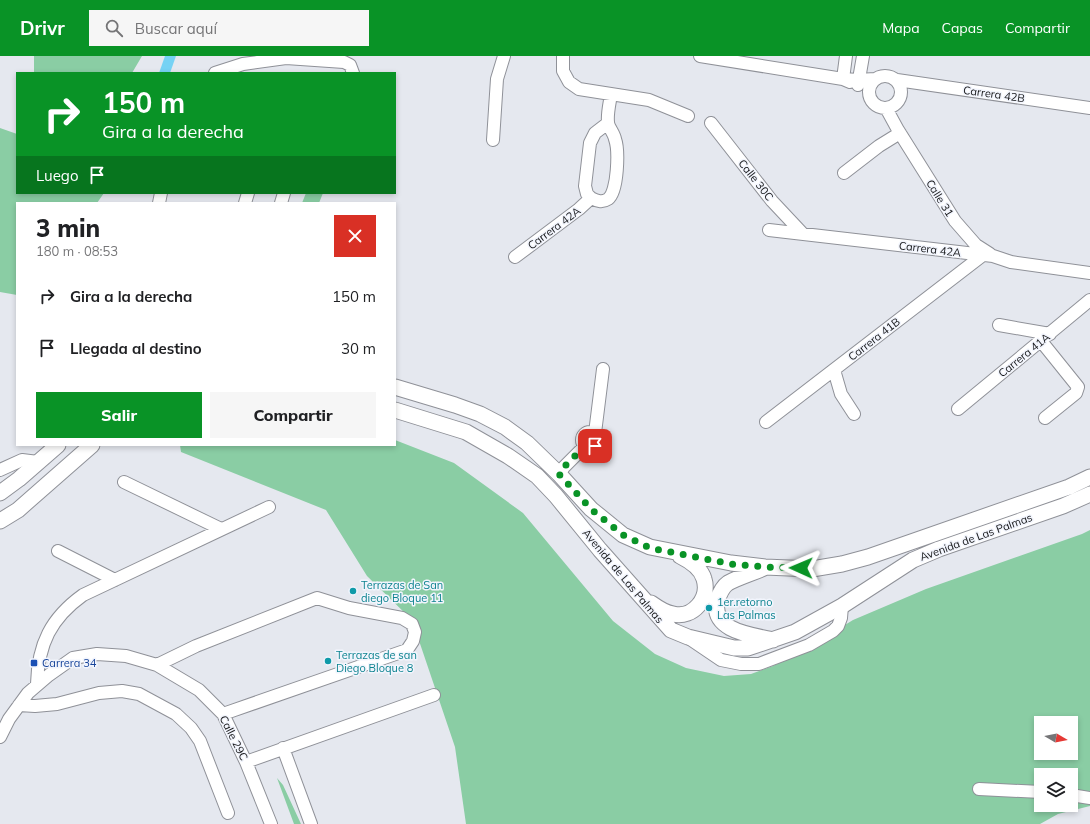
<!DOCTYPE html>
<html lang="es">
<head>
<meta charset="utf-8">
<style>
	:root { --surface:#fff; --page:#f6f6f6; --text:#202124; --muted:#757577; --accent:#099326 }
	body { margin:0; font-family:Mulish,sans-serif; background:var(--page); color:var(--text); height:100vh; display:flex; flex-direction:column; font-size:15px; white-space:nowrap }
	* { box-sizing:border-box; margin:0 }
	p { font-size:13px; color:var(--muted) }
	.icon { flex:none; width:22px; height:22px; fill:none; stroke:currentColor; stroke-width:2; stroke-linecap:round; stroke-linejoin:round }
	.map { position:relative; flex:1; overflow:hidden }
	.drawer { position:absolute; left:16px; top:146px; width:380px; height:244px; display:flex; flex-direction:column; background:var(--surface); border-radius:0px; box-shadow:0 2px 6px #0003 }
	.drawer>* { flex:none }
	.hud { position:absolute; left:16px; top:16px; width:380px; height:122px; border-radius:0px; box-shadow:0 2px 6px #0003; background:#099326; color:#fff; overflow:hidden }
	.needle { width:26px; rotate:100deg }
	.tools { position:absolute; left:1034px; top:660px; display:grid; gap:8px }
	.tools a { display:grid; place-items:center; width:44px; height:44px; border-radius:0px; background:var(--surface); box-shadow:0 2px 6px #0003; font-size:20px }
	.pin { position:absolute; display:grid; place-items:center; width:34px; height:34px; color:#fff; margin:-17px; border-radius:8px; box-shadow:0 2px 6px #0006 }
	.me { position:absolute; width:44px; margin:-22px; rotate:271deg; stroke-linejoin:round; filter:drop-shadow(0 0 3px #0008) }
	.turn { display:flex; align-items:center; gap:14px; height:84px; padding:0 20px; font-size:18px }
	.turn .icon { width:52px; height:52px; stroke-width:2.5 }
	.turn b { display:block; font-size:28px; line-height:34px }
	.then { display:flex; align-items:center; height:38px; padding:0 20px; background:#0003; gap:8px; font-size:15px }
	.round { display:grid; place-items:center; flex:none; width:42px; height:42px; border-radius:0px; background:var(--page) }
	.headline { display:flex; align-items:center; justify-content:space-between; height:68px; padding:0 20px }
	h1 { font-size:24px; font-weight:800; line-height:30px }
	.cta { display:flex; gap:8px; margin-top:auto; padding:8px 20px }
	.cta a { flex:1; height:46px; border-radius:0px; background:var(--accent); color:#fff; font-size:16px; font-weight:800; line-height:46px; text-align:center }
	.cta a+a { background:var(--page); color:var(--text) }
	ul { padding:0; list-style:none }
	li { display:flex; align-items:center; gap:12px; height:52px; padding:0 20px }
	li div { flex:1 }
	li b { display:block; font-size:15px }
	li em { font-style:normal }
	header { display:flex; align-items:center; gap:24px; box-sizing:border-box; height:56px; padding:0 20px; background:var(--accent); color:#fff }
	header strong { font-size:19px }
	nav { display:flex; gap:22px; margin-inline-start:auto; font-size:14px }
	.search { width:280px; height:36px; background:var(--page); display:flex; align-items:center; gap:10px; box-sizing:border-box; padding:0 14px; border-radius:0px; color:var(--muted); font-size:15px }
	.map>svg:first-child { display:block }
	.green { fill:#8acda4; fill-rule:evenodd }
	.water { fill:#76d2f4 }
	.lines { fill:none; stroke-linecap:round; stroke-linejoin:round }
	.minor-casing { stroke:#8f9198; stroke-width:14 }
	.major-casing { stroke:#8f9198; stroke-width:17 }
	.minor { stroke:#fff; stroke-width:12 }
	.major { stroke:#fff; stroke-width:15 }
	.route { stroke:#099326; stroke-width:7; stroke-dasharray:0 12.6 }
	.culture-dot { fill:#0f9aa8; stroke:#f2f5fd; stroke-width:1.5 }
	.transit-dot { fill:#1a4fb4; stroke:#f2f5fd; stroke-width:1.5 }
	.labels { text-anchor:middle; stroke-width:3; stroke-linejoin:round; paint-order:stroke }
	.street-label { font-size:11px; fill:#141517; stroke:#f2f5fd }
	.culture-label { font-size:11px; fill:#0d838f; stroke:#f2f5fd; text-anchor:start }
	.transit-label { font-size:11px; fill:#164399; stroke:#f2f5fd; text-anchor:start }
</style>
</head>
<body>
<header>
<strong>Drivr</strong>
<div class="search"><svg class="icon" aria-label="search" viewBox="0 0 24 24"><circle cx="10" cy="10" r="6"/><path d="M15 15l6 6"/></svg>Buscar aquí</div>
<nav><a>Mapa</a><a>Capas</a><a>Compartir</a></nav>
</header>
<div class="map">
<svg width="1090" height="768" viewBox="0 0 1090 768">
	<rect width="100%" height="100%" fill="#e5e8ef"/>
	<path class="green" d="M34 0H142L132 17H34Z
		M0 72 17 78V137H104L97 147H17V239L0 236Z
		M306 137H323L319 147H302Z
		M395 384 454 407 523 457 613 565 655 598 686 612 724 620 751 618 773 610 814 588 853 564 926 533 1082 478 1090 474V750L1058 758 1040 768H466L455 691 412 564 367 520 326 454 181 396 180 389H395ZM1041 667H1071V697H1041ZM1041 719H1071V749H1041Z
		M277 722 283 729 301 768H294Z"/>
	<path class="water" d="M165 0H176L170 17H159Z"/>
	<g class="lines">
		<g class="minor-casing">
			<path id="minor" d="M563 0V15L569 26 579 33 649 44 688 60
				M700 0 843 23 858 24 875 23
				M846 0 843 23 850 26
				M215 17 243 8 286 2 344 6 350 9 353 17
				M869 36a16 16 0 1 1 32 0a16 16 0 1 1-32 0Z
				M897 24 1090 52
				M858 29 863 0
				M886 52 898 74 955 165 976 189 990 198
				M711 67 772 145 803 178
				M493 84 497 23 504 0
				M844 117 879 90 900 77
				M591 142 587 138 585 130 590 87 595 77 608 67
				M159 147 161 137
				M245 147 248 137
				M281 147 284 137
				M769 174 993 200 1011 206 1090 217
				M515 201 579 153 591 142C597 145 602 147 608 143 618 136 619 94 615 83 614 77 608 71 608 66 607 57 610 46 611 38
				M999 269 1050 278
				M1041 285 1078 331 1076 337 1045 362
				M834 314 841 338 854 358
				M958 353 1090 244
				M766 366 983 199
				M582 384a8 8 0 1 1 16 0a8 8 0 1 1-16 0Z
				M595 377 603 313
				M0 414 22 404 38 406
				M559 418 564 411 585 390
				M124 426 221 473
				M58 495 115 524
				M690 583 721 604 741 608H759L809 589 833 575 838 570 841 562 842 550
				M157 609 196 590 317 542 349 552 402 562 412 568 415 576 413 585 407 594 223 658
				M37 628C38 588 51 562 83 539L269 451
				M19 649 35 650 57 648 99 637 122 635 139 638 176 658 191 672 200 685 228 757
				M0 681 9 663 28 637 49 619 73 602 97 598 126 600 157 609 199 634 223 658 246 706 271 768
				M283 692 311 768
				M246 706 434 639
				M979 733 1041 736
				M1071 739 1090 742"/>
		</g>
		<g class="major-casing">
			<path id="major" d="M395 331 455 349 480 358 505 371 527 387 559 418 591 453 623 479 650 491 731 507 765 511 812 513 842 508 868 501 1069 431 1090 421
				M395 354 466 376 508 400 537 420 556 440 600 494 671 574 688 581 734 592H748L795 576 842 550 913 504 939 493 1063 450 1090 438
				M0 437 19 423 58 389
				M0 465 18 454 92 389
				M764 512C753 517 739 521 728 527 722 531 719 539 717 545 711 576 753 579 773 584
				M651 547C658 552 665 557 673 558 693 563 710 542 704 523 701 512 690 505 680 500"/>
		</g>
		<use href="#minor" class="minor"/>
		<use href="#major" class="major"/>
	</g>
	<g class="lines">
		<path class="route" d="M595 390 592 392 585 390 564 411 559 418 591 453 623 479 650 492 731 508 765 511 801 512"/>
	</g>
	<g class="culture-dot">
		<circle cx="353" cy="535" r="4"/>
		<circle cx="709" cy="552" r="4"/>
		<circle cx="328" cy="605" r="4"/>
	</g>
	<rect class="transit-dot" x="30" y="603" width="8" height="8" rx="2"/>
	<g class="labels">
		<g class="street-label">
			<text transform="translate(994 38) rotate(8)" y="4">Carrera 42B</text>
			<text transform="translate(756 124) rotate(52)" y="4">Calle 30C</text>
			<text transform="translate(940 142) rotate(58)" y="4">Calle 31</text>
			<text transform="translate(554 172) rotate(-37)" y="4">Carrera 42A</text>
			<text transform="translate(930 193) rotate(7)" y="4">Carrera 42A</text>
			<text transform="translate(874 283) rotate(-38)" y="4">Carrera 41B</text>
			<text transform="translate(1024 299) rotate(-39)" y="4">Carrera 41A</text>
			<text transform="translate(976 481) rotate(-20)" y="4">Avenida de Las Palmas</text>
			<text transform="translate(623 520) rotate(50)" y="4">Avenida de Las Palmas</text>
			<text transform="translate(234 682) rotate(63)" y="4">Calle 29C</text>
		</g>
		<g class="culture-label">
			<text x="361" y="533">Terrazas de San<tspan x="361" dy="13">diego Bloque 11</tspan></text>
			<text x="717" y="550">1er.retorno<tspan x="717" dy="13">Las Palmas</tspan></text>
			<text x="336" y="603">Terrazas de san<tspan x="336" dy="13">Diego Bloque 8</tspan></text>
		</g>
		<g class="transit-label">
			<text x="42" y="611">Carrera 34</text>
		</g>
	</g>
</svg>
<div class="tools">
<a><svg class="needle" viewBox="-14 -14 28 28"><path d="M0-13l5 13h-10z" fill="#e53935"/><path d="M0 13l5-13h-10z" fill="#757577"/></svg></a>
<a><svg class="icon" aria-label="layers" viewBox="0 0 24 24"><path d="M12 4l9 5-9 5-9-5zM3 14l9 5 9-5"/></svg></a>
</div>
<div class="pin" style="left:595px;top:390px;background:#d93025"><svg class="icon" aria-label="arrive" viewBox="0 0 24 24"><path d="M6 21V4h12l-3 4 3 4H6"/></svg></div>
<svg class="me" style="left:801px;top:512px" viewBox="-20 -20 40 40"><path d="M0-17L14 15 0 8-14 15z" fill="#099326" stroke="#fff" stroke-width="4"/></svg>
<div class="hud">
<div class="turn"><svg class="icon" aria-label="right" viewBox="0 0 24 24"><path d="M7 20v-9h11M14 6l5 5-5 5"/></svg><div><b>150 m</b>Gira a la derecha</div></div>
<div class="then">Luego<svg class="icon" aria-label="arrive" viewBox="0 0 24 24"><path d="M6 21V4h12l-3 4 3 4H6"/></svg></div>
</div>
<section class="drawer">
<div class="headline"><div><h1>3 min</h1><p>180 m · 08:53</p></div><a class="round" style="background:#d93025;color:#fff"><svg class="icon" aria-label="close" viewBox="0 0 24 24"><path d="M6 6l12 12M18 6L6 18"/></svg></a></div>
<ul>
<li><svg class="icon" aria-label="right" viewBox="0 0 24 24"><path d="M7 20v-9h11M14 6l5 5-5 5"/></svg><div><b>Gira a la derecha</b></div><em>150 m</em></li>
<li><svg class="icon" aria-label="arrive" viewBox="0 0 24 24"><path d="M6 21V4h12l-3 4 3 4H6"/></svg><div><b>Llegada al destino</b></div><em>30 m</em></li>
</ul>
<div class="cta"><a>Salir</a><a>Compartir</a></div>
</section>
</div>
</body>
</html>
